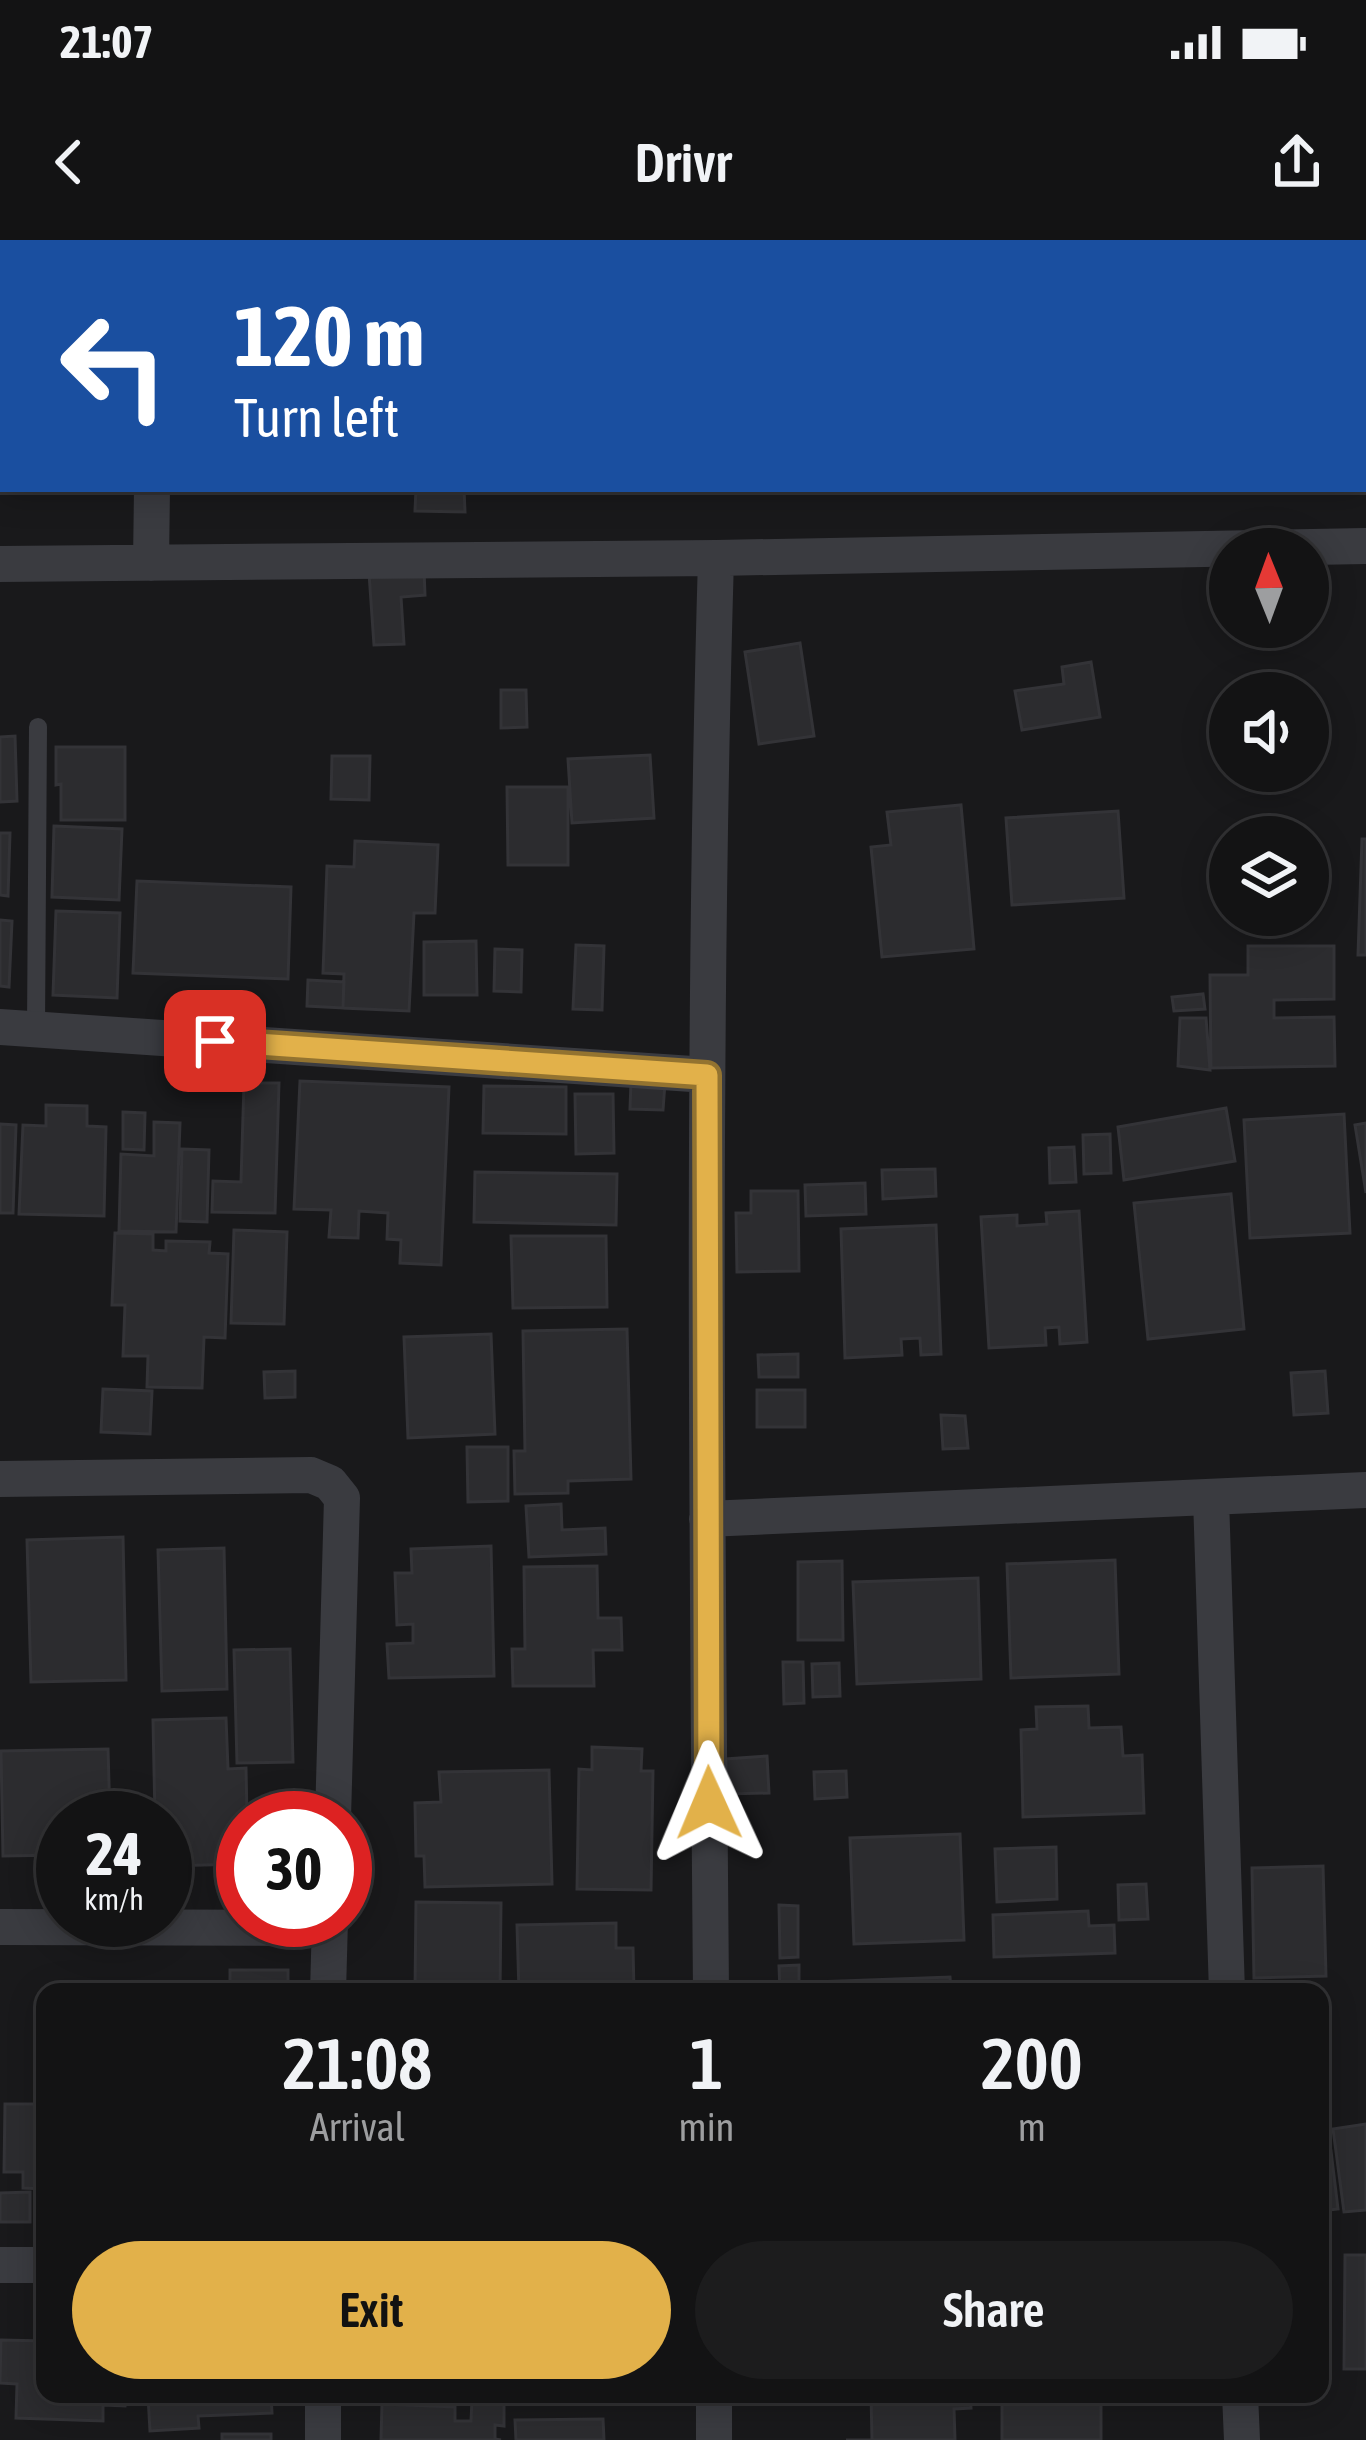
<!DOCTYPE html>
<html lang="en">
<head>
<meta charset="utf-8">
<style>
	:root { --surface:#131314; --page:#1c1c1d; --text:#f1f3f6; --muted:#9d9ea0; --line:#323234; --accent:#e2b14a }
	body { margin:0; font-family:"Asap Condensed",sans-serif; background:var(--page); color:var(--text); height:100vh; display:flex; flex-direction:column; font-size:45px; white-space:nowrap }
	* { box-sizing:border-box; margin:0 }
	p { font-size:39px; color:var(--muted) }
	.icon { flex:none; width:66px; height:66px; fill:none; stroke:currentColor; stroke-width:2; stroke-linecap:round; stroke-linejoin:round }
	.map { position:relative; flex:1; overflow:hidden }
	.panel { position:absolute; left:36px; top:1743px; width:1293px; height:420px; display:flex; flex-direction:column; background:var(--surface); border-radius:24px; box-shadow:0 6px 30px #0003,0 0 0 3px var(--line) }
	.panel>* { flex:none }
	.top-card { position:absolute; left:0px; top:0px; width:1368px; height:252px; box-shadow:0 6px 30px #0003,0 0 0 3px var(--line); background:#1a4fa0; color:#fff; overflow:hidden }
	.needle { width:78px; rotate:359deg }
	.buttons { position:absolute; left:1209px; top:288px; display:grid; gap:24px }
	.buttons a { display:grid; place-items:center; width:120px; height:120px; border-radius:50%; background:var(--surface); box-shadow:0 6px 30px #0003,0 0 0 3px var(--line); font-size:60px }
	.speed { position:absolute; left:36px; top:1551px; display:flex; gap:24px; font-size:60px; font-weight:700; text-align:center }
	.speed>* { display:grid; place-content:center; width:156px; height:156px; border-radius:50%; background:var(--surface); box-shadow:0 6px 30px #0003,0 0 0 3px var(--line); line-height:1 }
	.speed small { font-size:30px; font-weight:400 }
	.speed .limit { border:18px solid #d22; background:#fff; color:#111 }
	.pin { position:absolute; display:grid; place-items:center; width:102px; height:102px; color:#fff; margin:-51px; border-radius:24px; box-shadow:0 6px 18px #0006 }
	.me { position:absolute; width:132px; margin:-66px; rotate:359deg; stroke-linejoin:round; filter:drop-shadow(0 0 9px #0008) }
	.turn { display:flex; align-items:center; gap:42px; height:252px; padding:0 36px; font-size:54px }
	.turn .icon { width:156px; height:156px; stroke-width:2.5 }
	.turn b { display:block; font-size:84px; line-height:102px }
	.eta { display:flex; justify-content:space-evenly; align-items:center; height:204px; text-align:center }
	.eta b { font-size:72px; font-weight:600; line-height:84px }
	.cta { display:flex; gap:24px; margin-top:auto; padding:24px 36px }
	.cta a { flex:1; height:138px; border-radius:72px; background:var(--accent); color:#111; font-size:48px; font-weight:600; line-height:138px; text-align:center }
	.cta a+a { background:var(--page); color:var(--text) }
	.status { display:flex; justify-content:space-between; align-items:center; height:84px; padding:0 60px; background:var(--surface); direction:ltr }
	.status svg { height:33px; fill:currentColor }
	header { display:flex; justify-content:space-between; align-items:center; height:156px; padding:0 36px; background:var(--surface); font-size:54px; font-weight:600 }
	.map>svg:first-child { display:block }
	.building { fill:#2c2c2f; stroke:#333337; stroke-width:3 }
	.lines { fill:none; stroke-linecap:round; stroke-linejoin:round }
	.lane { stroke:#3a3b40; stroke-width:18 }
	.street { stroke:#3a3b40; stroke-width:36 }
	.route-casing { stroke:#937330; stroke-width:30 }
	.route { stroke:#e2b14a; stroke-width:21 }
</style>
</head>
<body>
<div class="status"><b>21:07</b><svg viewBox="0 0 49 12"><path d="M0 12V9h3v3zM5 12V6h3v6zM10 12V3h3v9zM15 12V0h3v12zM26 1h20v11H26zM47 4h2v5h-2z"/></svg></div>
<header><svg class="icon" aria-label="back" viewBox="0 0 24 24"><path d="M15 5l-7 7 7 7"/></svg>Drivr<svg class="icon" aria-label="share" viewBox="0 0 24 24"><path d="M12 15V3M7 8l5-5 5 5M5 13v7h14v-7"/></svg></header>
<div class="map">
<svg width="1366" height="2200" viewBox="0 0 1366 2200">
	<rect width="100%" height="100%" fill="#19191b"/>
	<path class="building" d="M265 0H341V3H265Z
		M453 0H593V3H453Z
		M997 0H1101V3H997Z
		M1234 0H1351L1352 3H1234Z
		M416 249H464L465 272 415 271Z
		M424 330 425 355 401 357 404 404 374 405 369 333Z
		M800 403 814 496 759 504 745 412Z
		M1091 422 1100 477 1022 490 1015 451 1064 444 1062 427Z
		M501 450H526L527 487 501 488Z
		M15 496 17 561 0 562V497Z
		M56 507H125V580H61V544L56 545Z
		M650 515 654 578 572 583 568 519Z
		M332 516H370L369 560 331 559Z
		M507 547H568V625H508Z
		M961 565 974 709 882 717 871 607 891 605 887 572Z
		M1118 571 1124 658 1012 665 1006 578Z
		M54 586 122 589 119 660 52 657Z
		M0 593H10L8 656 0 655Z
		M1362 599H1366V715H1358Z
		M355 601 438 605 435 673H414L409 771 343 768 344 734 323 733 327 626 354 627Z
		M137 641 291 647 288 739 133 733Z
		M56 671 120 673 117 758 53 755Z
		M0 680 12 681 9 747 0 746Z
		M476 701 477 755H424V702Z
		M576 705 604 706 602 770 573 769Z
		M1248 706H1334V759L1274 760V778L1334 777 1335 826 1211 828 1210 735H1248Z
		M495 709 522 710 521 752 494 751Z
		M308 740 344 742 343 768 307 766Z
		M1203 754 1205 769 1174 771 1172 757Z
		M1180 778H1206L1210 830 1178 826Z
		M300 841 449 847 441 1025 400 1023 401 1000 387 999 388 973 359 971 358 998 329 997 331 970 294 969Z
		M631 842 665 843 663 870 630 869Z
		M244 843H279L275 973 212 972 213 941 241 942Z
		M484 846 566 847V894L483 893Z
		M575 854H613L614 913 576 914Z
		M46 865 87 866V886L106 887 104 976 19 974 23 885 46 886Z
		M1226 868 1235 921 1124 940 1118 887Z
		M123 872 145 873 144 910 123 909Z
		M1344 874 1350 993 1250 998 1244 880Z
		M154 882 180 883 176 992 119 991 121 914 154 916Z
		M1366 883V953L1355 885Z
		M0 884 16 885 13 973H0Z
		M1110 894 1111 933 1084 934 1083 895Z
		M1074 907 1076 942 1050 943 1049 908Z
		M182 909 209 910 207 982 180 981Z
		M935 929 936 956 883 959 882 930Z
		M475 932 617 934 616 985 474 982Z
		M865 943 866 974 806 976 805 945Z
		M751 951H798L799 1031 737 1032 736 973H751Z
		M1231 954 1244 1089 1148 1099 1134 963Z
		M1079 971 1087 1102 1060 1104 1059 1087 1045 1088 1046 1105 989 1108 981 977 1017 975V986L1047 984 1046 973Z
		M936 985 941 1114 921 1115 920 1098 901 1099 902 1115 845 1118 841 989Z
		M234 990 287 992 284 1084 231 1083Z
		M115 993 153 994V1010L166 1011V1001L210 1002 209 1013 228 1014 225 1098 204 1097 202 1148 147 1147 148 1116H123L125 1065H112Z
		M511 996H606L607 1067 513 1068Z
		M627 1089 631 1239 568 1241V1253L515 1254 514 1211H525L523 1091Z
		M491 1094 495 1194 408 1198 404 1097Z
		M798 1114V1137H759L758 1115Z
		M295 1131V1157L265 1158 264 1132Z
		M1325 1131 1328 1173 1294 1175 1291 1133Z
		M103 1149 152 1151 150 1194 101 1192Z
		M757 1150H805V1187H757Z
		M941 1175 965 1176 968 1208 943 1209Z
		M467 1207H508V1261L468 1262Z
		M561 1264 562 1290 605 1288 606 1314 529 1317 526 1266Z
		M123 1297 126 1440 31 1442 27 1300Z
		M491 1306 494 1436 389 1438 387 1404 413 1403V1384L397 1385 395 1333H412L411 1309Z
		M224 1308 227 1449 162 1451 158 1310Z
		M1115 1320 1119 1434 1011 1438 1007 1324Z
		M842 1321 843 1400H798V1322Z
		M597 1326 598 1378H621L622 1410H593L594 1446H513L512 1409H525L524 1327Z
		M978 1338 981 1439 857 1444 853 1342Z
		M290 1409 293 1522 237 1523 234 1410Z
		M783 1422H803L804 1463 784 1464Z
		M839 1423 840 1456 813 1457 812 1424Z
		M1088 1466 1089 1488 1121 1487 1123 1516 1142 1515 1144 1573 1023 1577 1021 1490 1037 1489 1036 1467Z
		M226 1478 228 1529 246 1528 247 1578H243V1624L165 1626V1578H155L153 1480Z
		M592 1507 642 1509 641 1531H653L651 1650 577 1649 579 1529 592 1530Z
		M108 1509 110 1578H63V1615L3 1616 1 1511Z
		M767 1516 769 1553 727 1554 726 1519Z
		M549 1530 552 1644 425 1647 424 1616H416L415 1563 441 1562 439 1532Z
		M846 1531 847 1557 815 1559 814 1532Z
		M960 1594 964 1700 854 1704 850 1598Z
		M1056 1607 1057 1659 997 1662 995 1609Z
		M1323 1626 1326 1736 1254 1738 1252 1628Z
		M1146 1644 1148 1679 1119 1680 1118 1645Z
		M416 1662 501 1663 500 1752H415Z
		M779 1665 798 1666V1717L780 1718Z
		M1088 1671 1089 1686 1114 1685 1115 1713 994 1717 993 1675Z
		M616 1683V1708H633L634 1752H519L517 1685Z
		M799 1725V1752H780L779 1726Z
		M230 1730H288V1752H180V1748L230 1749Z
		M950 1737 951 1752H815V1742Z
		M1131 1743V1752H1015V1747Z
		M5 1864H45V1949L23 1948V1932H4Z
		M1366 1884V1970L1344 1972 1333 1889Z
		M1331 1911 1338 1969 1320 1971V1912Z
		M30 1952V1982H0V1953Z
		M1345 2015H1366V2129H1344Z
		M1 2100 45 2101V2154H125V2166L103 2165V2181L16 2178 17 2144 0 2143Z
		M162 2154H271L272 2173 198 2176 199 2188 150 2191 148 2156H162Z
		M871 2154H970L971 2168 954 2169 955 2200H846H872Z
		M1002 2154H1101V2200H1002Z
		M472 2160 504 2161V2186L495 2185V2199L501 2200H381L382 2164 455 2167V2181H471Z
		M603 2179 604 2200H516L515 2180Z
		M222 2194H271V2200H222Z"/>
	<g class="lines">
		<path class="lane" d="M36 789 38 487"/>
		<path class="street" d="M155 3V0
			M151 323 152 249
			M0 324 716 318 1366 306
			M0 787 707 835
			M0 1239 311 1235 330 1243 342 1258 333 1578
			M1211 1258 1227 1752
			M707 1279 1366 1250
			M0 1687 330 1688
			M328 1752 330 1680
			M711 1752C707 1274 702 796 716 318
			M0 2025H45
			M323 2154V2200
			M714 2154V2200
			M1240 2154 1242 2200"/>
	</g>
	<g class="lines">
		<g class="route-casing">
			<path id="route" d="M215 801 707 835 709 1563"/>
		</g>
		<use href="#route" class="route"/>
	</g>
</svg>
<div class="buttons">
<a><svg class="needle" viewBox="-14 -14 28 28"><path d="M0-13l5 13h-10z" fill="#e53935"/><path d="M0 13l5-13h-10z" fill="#9d9ea0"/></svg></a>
<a><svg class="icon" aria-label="sound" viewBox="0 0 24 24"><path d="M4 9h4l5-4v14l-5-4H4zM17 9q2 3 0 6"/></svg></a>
<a><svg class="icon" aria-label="layers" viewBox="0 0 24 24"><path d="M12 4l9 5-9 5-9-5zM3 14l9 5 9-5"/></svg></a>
</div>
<div class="speed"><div>24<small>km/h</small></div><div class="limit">30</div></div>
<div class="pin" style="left:215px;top:801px;background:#d93025"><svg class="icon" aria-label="arrive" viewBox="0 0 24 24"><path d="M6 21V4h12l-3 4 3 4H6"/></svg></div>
<svg class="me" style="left:709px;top:1563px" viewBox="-20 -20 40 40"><path d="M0-17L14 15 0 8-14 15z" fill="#e2b14a" stroke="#fff" stroke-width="4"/></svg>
<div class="top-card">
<div class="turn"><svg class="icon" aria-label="left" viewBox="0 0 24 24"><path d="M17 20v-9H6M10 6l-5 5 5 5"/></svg><div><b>120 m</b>Turn left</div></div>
</div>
<section class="panel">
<div class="eta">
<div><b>21:08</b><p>Arrival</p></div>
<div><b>1</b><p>min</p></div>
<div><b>200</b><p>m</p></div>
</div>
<div class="cta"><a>Exit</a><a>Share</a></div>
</section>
</div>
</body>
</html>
